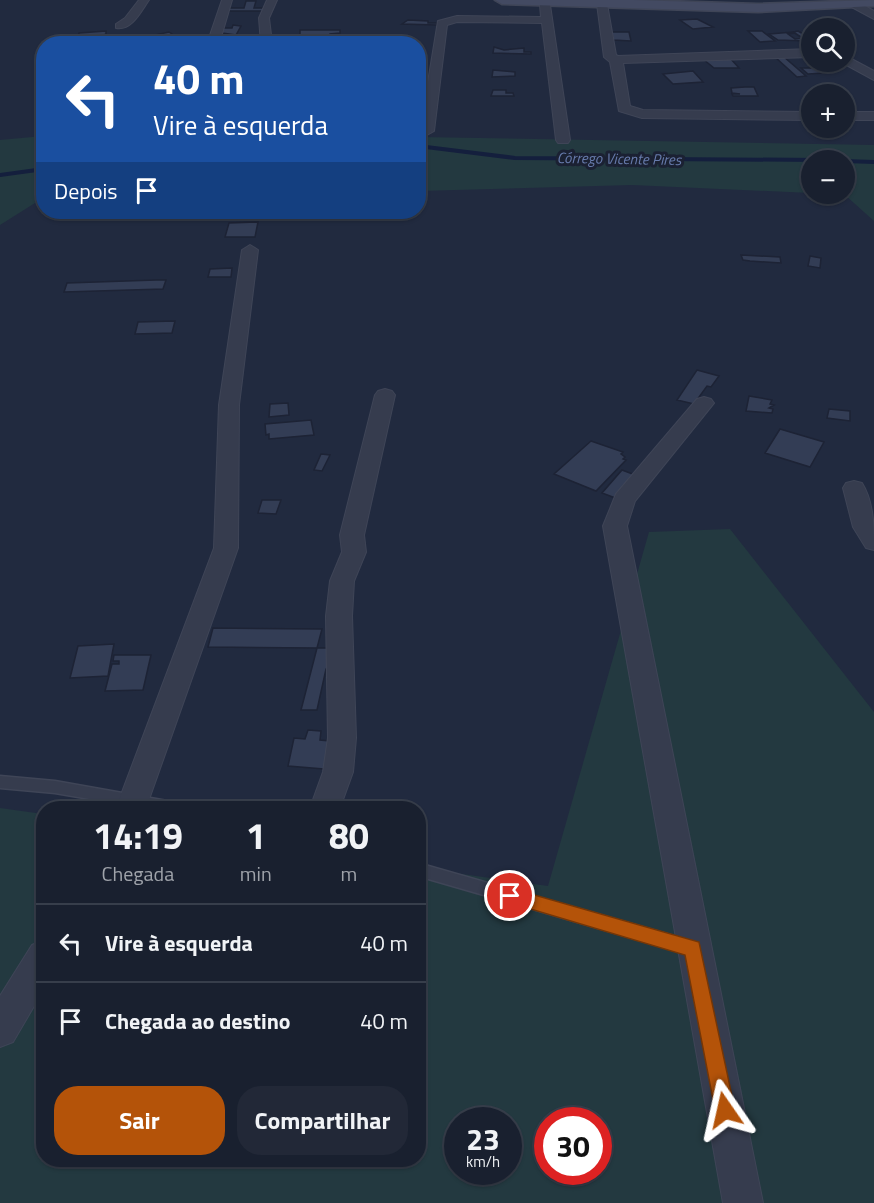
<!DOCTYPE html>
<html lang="pt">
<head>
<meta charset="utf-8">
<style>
	:root { --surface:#19202f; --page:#222837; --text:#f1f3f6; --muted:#9fa3aa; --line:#373e4b; --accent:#b45309 }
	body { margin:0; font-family:"Titillium Web",sans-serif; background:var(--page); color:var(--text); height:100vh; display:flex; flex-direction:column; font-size:22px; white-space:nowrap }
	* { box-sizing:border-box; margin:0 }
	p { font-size:20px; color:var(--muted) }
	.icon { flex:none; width:33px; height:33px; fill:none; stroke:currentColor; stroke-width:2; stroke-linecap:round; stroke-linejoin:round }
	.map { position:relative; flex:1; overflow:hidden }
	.panel { position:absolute; left:36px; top:801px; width:390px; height:366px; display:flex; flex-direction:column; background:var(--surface); border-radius:24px; box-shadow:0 2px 4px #0004,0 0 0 2px var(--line) }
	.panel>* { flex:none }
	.guide { position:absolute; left:36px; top:36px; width:390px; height:183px; border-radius:24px; box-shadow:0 2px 4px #0004,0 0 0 2px var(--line); background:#1a4fa0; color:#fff; overflow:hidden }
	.tools { position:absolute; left:801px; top:18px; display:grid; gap:12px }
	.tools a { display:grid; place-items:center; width:54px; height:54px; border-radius:50%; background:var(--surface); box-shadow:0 2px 4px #0004,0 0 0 2px var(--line); font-size:30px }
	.speed { position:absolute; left:444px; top:1107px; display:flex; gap:12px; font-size:30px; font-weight:700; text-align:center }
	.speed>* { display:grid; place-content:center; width:78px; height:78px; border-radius:50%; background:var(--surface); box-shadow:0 2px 4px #0004,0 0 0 2px var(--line); line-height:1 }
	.speed small { font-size:15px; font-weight:400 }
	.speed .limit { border:9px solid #d22; background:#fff; color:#111 }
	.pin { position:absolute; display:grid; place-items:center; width:51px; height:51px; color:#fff; margin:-26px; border:3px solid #fff; border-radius:50%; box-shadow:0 2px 6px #0007 }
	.me { position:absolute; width:66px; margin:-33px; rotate:349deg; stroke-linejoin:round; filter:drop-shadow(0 0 4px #0008) }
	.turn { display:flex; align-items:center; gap:21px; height:126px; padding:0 18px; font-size:27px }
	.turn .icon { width:78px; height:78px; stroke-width:2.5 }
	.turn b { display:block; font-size:42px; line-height:51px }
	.then { display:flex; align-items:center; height:57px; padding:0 18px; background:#0003; gap:12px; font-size:22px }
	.eta { display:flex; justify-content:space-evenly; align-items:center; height:102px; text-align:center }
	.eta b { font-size:36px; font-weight:700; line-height:42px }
	.button { display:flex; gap:12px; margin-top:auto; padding:12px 18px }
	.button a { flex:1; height:69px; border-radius:24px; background:var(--accent); color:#fff; font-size:24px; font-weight:700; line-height:69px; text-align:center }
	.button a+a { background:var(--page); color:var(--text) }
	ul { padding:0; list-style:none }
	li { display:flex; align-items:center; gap:18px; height:78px; padding:0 18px; border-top:2px solid var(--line) }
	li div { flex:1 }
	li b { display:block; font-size:22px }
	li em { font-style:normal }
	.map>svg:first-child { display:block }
	.green { fill:#233940; fill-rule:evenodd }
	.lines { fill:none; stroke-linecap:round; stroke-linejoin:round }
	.stream { stroke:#141f3d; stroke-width:4 }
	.building { fill:#333d55; stroke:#1d2335; stroke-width:1.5 }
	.lane-casing { stroke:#3f4557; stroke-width:3 }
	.street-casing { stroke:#3f4557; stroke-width:2 }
	.secondary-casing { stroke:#3f4557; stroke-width:3 }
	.lane { fill:#363c4e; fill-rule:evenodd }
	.street { fill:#363c4e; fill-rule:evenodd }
	.secondary { fill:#434a62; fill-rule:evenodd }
	.route { fill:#b45309; stroke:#753606; stroke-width:1.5 }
	.labels { text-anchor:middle; stroke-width:6; stroke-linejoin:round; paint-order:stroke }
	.far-water-label { font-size:15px; font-style:italic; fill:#677bac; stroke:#1b2133 }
</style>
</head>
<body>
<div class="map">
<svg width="874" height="1203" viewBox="0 0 874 1203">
	<rect width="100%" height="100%" fill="#212a3f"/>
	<path class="green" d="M43 136V198L0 225V140Z
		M418 137 874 145V221L845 195 824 194H844V160H812L811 193 632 185 419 191Z
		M730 529 874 712V1203H0V808L43 814 44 1160H418L419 868 548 886 649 532ZM458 1120H508V1172H458ZM548 1120H598V1172H548Z"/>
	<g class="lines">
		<path class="stream" d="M418 146 515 158 820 160
			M844 161 874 162
			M0 175 44 169"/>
	</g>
	<path class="building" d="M246 1H256L254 8H265L264 11H227L228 8H244Z
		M697 19 713 27 693 29 680 20Z
		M408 20 428 21V23H437V25L402 24Z
		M233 25 241 26 236 35 222 33 223 28H232Z
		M300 30H340V33L330 34V37L300 38Z
		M106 31V34L102 36H106V39L78 40 79 33Z
		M748 31H762L775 41 760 42Z
		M798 31 803 34 812 33V44L793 32Z
		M169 32 172 34 173 39 145 41V38H150V36Z
		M612 32H629L631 41 613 40Z
		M793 32 795 33 788 34 795 39 802 38 806 41 778 40 769 34Z
		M494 47 504 50 524 48V52H531V54L493 53Z
		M775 57H784L806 76 797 77Z
		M730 58 739 68H714L703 59Z
		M801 68H818L825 73 808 74Z
		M493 70 515 72V76L492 77Z
		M693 71 703 82 673 84 663 74Z
		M745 87H754L758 96H733L732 94H740L732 93 731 88Z
		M493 90H506V93H513L514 96H491Z
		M258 222 255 237H225L229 223Z
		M741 255 780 257 781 263 750 261 743 260Z
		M810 256 821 258 820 268 808 266Z
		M232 268 231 277H208L210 269Z
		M156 280H166L163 289 64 292 67 283Z
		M175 321 172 333 135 334 138 322Z
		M697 370 719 376 711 387 707 386 694 404 677 400Z
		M749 396 772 400 770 404 774 405 769 408 773 409 772 413 746 411Z
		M288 403 289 415 269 417 270 404Z
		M829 409 850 411V421L827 418Z
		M311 420 314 435 269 439V434L266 435 265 424Z
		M780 429 824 442 810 467 765 453Z
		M591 441 623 452 621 454 625 457 623 459 626 460 596 491 554 474Z
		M321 454 330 455 322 471 314 470Z
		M622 470 638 476 618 499 602 493Z
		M262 500H281L276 514 258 513Z
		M213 628 322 629 317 648 208 647Z
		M114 644 108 676 70 678 78 646Z
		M317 648H328L333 670 326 669 317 710H301Z
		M114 655H151L143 690 105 691 112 664H119V661H113Z
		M308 730 321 731 320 740 330 741 324 769 288 766 294 738 305 739Z"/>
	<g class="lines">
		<g class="lane-casing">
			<path id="lane" d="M0 776 55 781 173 802 178 804 180 808H142L55 793 0 788Z
				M418 863 691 941 697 943 699 948 697 953 691 955 418 876Z"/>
		</g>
		<g class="street-casing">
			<path id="street" d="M139 0H149C141 11 132 31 116 28V24L125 18Z
				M222 0H232L219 44H207Z
				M267 0H277L269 18 272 43 261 44 259 18Z
				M602 1 607 4 616 55 618 56 812 49V57L623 63 630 106 643 110 812 112V120L642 118 619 111 610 62 604 57 597 4Z
				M848 1H856L874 11V19L848 5Z
				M545 2 550 5 570 140 568 143H558L556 140 542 23 457 22 447 25 434 131 427 135 422 134 420 131 438 21 457 16 541 17 540 5Z
				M844 55 874 71V80L841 62H844Z
				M844 112H874V120H844Z
				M250 245 258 250 239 405 238 548 146 808H116L214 548 219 405 242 250Z
				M385 389 392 391 395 395 364 535 366 552 354 581 352 616 356 738 353 772 340 808H310L323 772 328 738 326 616 330 581 342 552 340 535 375 395 378 391Z
				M704 397 711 399 714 403 635 501 627 526 763 1203H723L603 526 616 494 697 399Z
				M854 481 862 483C874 502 874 528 874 550L866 548 853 527 843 488 846 483Z
				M44 940V989L13 1042 0 1047V996L32 945Z"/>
		</g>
		<g class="secondary-casing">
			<path id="secondary" d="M495 0H634L758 4 874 0V6L758 12 502 4Z"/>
		</g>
		<use href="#lane" class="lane"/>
		<use href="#street" class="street"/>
		<use href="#secondary" class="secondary"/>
	</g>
	<path class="route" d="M510 888 699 942 735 1110 732 1118 725 1121 718 1118 715 1110 685 955 504 901 501 896 504 890Z"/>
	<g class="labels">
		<g class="far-water-label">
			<text transform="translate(619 159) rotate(1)" y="5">Córrego Vicente Pires</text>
		</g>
	</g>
</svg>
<div class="tools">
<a><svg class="icon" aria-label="search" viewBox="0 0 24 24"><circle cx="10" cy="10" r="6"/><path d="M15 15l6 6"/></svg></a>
<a>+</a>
<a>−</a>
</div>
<div class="speed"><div>23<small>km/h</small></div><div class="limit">30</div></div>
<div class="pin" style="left:510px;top:896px;background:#d93025"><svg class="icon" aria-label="arrive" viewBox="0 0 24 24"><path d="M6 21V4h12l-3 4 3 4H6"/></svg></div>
<svg class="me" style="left:725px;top:1110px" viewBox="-20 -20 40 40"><path d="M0-17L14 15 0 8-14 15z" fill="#b45309" stroke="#fff" stroke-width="4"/></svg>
<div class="guide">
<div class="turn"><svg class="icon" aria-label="left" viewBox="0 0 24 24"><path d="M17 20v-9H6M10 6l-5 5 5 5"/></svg><div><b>40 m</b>Vire à esquerda</div></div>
<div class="then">Depois<svg class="icon" aria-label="arrive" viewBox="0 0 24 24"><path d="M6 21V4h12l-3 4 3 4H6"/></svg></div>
</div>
<section class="panel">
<div class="eta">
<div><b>14:19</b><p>Chegada</p></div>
<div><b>1</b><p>min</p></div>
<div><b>80</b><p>m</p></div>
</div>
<ul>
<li><svg class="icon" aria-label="left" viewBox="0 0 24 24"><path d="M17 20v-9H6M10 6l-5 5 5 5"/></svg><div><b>Vire à esquerda</b></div><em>40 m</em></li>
<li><svg class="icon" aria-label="arrive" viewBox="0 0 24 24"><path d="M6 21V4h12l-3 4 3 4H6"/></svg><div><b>Chegada ao destino</b></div><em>40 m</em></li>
</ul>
<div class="button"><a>Sair</a><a>Compartilhar</a></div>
</section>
</div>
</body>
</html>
